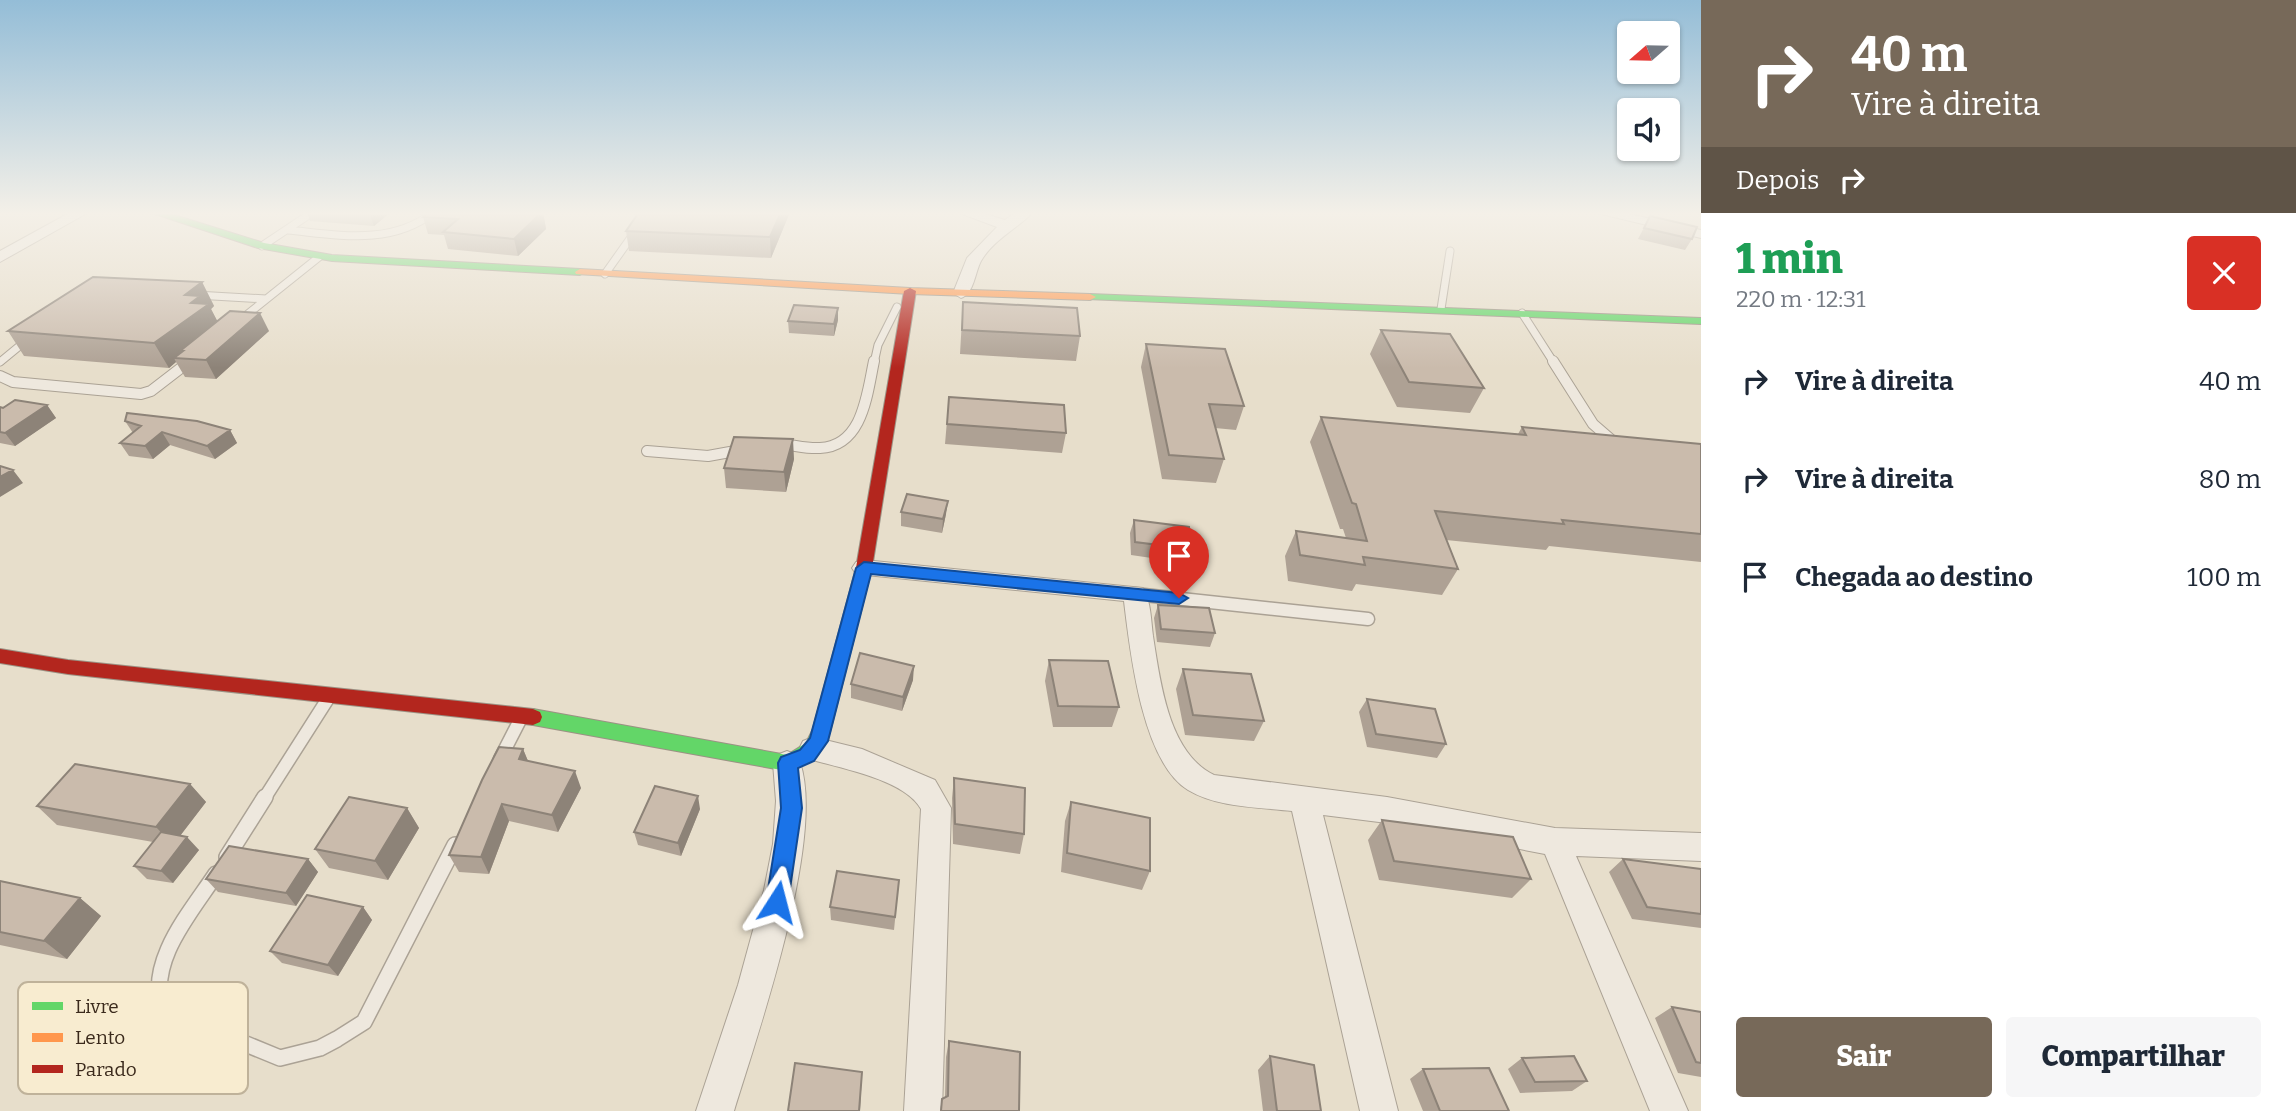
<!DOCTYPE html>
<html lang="pt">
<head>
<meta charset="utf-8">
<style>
	:root { --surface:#fff; --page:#f6f6f7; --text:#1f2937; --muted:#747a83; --accent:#776959 }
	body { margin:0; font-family:Bitter,serif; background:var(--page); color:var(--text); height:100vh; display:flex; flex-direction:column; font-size:26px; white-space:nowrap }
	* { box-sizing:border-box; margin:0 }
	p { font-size:23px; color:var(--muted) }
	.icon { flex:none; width:38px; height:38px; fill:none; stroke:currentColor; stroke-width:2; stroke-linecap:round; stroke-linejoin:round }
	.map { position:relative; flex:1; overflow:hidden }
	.details { display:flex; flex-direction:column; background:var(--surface); width:595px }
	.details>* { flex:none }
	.guide { background:#776959; color:#fff; overflow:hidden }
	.needle { width:46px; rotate:250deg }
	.controls { position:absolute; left:1617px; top:21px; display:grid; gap:14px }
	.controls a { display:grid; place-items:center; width:63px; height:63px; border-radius:7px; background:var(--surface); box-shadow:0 2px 5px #0004; font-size:35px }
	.pin { position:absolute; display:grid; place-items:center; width:60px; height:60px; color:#fff; margin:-72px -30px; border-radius:50% 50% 50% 0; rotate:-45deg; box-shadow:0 0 7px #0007 }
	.pin .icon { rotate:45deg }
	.me { position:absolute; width:77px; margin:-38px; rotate:9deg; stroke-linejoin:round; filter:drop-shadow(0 0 5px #0008) }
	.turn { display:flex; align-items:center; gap:24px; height:147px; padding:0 35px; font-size:32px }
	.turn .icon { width:91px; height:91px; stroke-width:2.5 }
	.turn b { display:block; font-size:49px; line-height:60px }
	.then { display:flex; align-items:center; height:66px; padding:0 35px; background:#0003; gap:14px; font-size:26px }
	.round { display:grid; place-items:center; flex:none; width:74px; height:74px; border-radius:7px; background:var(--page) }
	.overview { display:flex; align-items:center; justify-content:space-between; height:119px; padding:0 35px }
	h1 { font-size:42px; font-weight:800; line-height:52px; color:#1e9e55 }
	.primary-button { display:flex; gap:14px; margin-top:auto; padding:14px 35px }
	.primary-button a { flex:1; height:80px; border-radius:7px; background:var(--accent); color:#fff; font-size:28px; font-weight:800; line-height:80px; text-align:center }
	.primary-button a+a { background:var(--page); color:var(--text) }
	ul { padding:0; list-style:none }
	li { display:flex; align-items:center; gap:21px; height:98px; padding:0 35px }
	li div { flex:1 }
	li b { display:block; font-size:26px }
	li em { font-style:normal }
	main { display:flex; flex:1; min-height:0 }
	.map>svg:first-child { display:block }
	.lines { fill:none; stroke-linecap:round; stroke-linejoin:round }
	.lane-far3-casing { stroke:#aba295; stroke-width:9 }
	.lane-far2-casing { stroke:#aba295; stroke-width:12 }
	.lane-far1-casing { stroke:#aba295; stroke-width:15 }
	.lane-casing { stroke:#aba295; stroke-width:18 }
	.street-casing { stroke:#aba295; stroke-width:2 }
	.fast-casing { stroke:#9b9284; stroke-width:2 }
	.slow-casing { stroke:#9b9284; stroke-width:2 }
	.jam-casing { stroke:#9b9284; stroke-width:2 }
	.lane-far3 { stroke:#eee8de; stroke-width:7 }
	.lane-far2 { stroke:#eee8de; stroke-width:10 }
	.lane-far1 { stroke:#eee8de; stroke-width:12 }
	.lane { stroke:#eee8de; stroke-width:15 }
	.street { fill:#eee8de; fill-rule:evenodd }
	.fast { fill:#63d668; fill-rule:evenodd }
	.slow { fill:#ff974d; fill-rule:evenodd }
	.jam { fill:#b3261e; fill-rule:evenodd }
	.wall { fill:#aea194 }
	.shaded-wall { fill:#8d8378 }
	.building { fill:#cabbac; stroke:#8d8378; stroke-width:2 }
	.route { fill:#1a73e8; stroke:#114b97; stroke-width:2 }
	.key { fill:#f8ecd0; stroke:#bfb29a; stroke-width:2 }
	.key-label { font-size:19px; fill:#3b2a1c }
</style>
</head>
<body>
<main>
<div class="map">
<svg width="1701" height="1111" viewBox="0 0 1701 1111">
	<rect width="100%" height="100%" fill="#e7decb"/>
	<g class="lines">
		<g class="lane-far3-casing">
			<path id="lane-far3" d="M288 230C339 235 391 246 434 212
				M262 246 313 212
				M605 274 649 212
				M196 295 266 299
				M1441 309 1450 251
				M1522 313 1554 363
				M239 321 319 257
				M0 362 28 339
				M187 363 192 359
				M874 363 878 345 897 307"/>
		</g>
		<g class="lane-far2-casing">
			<path id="lane-far2" d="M1553 361 1593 424 1615 443
				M0 376 13 382 141 394 151 391 190 361
				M781 444C794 445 807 449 820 448 863 446 867 394 874 361
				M647 451 708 456 741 450"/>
		</g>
		<g class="lane-far1-casing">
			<path id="lane-far1" d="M1135 594 1368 619
				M500 759 521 718
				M264 799 329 697"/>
		</g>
		<g class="lane-casing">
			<path id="lane" d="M227 857 265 797
				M216 874C191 912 146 962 163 1010L280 1058 320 1048 337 1039 364 1022 455 845"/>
		</g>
		<g class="street-casing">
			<path id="street" d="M71 212H89L0 262V251Z
				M957 212H979L1005 220 1016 212H1033C1017 229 993 240 981 261 975 272 974 294 961 298L953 293 967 258 997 227Z
				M1593 212H1620L1701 230V238Z
				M864 560 1143 588C1151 601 1151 621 1153 636 1160 680 1168 753 1214 775L1387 797 1555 828 1701 833V861L1576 856 1688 1111H1650L1545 854 1387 823 1323 815 1398 1111H1360L1292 811C1258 807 1218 808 1188 790 1142 762 1130 651 1124 601L856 574 852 568 856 562Z
				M813 737 862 749 935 780 951 808 942 1111H904L921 809C904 778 836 768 803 757L799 749 803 741Z
				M787 751 797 755C831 825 757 1035 734 1111H696L738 985 764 890 773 844 776 801 773 763 777 755Z"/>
		</g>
		<g class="fast-casing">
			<path id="fast" d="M149 212H165L264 243 332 255 580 269 585 272 580 275 332 261 258 248Z
				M1090 294 1701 318V324L1086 299V295Z
				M533 709 787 755 806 743 814 727 821 724 828 727 830 732C823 755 809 763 787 771L533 725 526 722 524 717 526 712Z"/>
		</g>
		<g class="slow-casing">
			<path id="slow" d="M580 269 910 288 1090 294 1096 297 1090 300 910 294 576 274 575 272Z"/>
		</g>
		<g class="jam-casing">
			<path id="jam" d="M910 288 916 291 872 568 830 732 828 737 821 740 814 737 812 732 856 568 904 291Z
				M0 649 68 660 533 709 540 712 542 717 540 722 533 725 68 674 0 663Z"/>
		</g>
		<use href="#lane-far3" class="lane-far3"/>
		<use href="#lane-far2" class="lane-far2"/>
		<use href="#lane-far1" class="lane-far1"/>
		<use href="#lane" class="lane"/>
		<use href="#street" class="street"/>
		<use href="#fast" class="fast"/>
		<use href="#slow" class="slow"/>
		<use href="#jam" class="jam"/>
	</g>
	<path class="wall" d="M307 212H391L374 226 310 221Z
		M543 212 546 229 518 256 448 249 444 235 428 234 423 217Z
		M790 212 771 258 629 251 626 231Z
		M1650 216 1692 239 1685 250 1638 239Z
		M202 282 214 306 211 309 217 321 269 331 216 379 185 377 176 362 169 368 24 356 8 331Z
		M963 302 1080 336 1076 361 960 354Z
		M838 320 834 336 789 333 788 321Z
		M1381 330 1484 388 1470 413 1397 407 1370 354Z
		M1146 344 1244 406 1236 430 1215 428 1224 459 1216 483 1162 479 1141 367Z
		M949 397 1066 433 1062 453 945 444Z
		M47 405 56 418 15 446 0 443V407Z
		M1321 417 1518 434 1522 427 1701 444V562L1549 546 1546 550 1446 540 1458 569 1442 595 1356 584 1352 591 1288 581 1285 556 1296 531 1346 538 1343 529H1340L1310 442Z
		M125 421 230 430 237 443 215 459 170 445 153 459 129 456 120 443 133 433Z
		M794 459 786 492 726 488 724 468Z
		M901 512 946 514 942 533 901 526Z
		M1134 520 1191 549 1186 563 1131 555 1130 533Z
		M1158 605 1215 633 1210 647 1157 642 1154 618Z
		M1049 660 1119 707 1112 727H1053L1045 681Z
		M1183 669 1264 721 1254 741 1185 735 1176 689Z
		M913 680 902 711 851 698V684Z
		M1367 699 1446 744 1437 758 1367 747 1359 712Z
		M523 749 528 761 581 788 558 832 509 821 489 874 459 872 449 855Z
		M954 778 1024 834 1020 854 953 844 952 798Z
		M190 784 206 802 180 836 199 850 173 883 147 879 134 866 153 842 57 825 37 806Z
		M1071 802 1150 871 1142 890 1061 872 1065 821Z
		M407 808 419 828 388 880 329 868 315 849Z
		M700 809 681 856 638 845 634 832Z
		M1382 820 1531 879 1512 898 1379 880 1368 840Z
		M308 859 318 872 296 906 218 892 206 879Z
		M1623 859 1701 869V928L1632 919 1609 872Z
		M899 880 894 930 831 920 830 907Z
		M0 881 80 898 101 916 67 959 0 945Z
		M363 907 372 920 338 976 282 963 270 951Z
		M1672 1007 1701 1012V1077L1678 1073 1655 1018Z
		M949 1041 1019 1111H940L942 1099 945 1097 946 1057Z
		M1270 1056 1321 1111H1263L1258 1070Z
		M1522 1058 1587 1081 1572 1091 1520 1093 1508 1069Z
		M1423 1069 1509 1111H1423L1410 1079Z"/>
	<path class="shaded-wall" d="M369 212H391L374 226Z
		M543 212 546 229 518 256 514 239Z
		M781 212H790L771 258 770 237Z
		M202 282 214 306 211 309 221 328 183 351H180L183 357 174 358 176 362 169 368 154 343 185 295Z
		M838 308V320L834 336V324Z
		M260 313 269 331 216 379 206 360Z
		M47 405 56 418 15 446 5 433Z
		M230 430 237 443 215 459 207 446Z
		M162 432 170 445 153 459 145 446Z
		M793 439 794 459 786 492 784 472Z
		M13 470 23 483 0 497V477Z
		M948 501 946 514 942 533 943 519Z
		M914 666 913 680 902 711 903 697Z
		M523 749 530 766 519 759Z
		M575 771 581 788 558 832 552 815Z
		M190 784 206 802 173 845 156 827Z
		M698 796 700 809 681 856 678 843Z
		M502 804 509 821 489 874 481 857Z
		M407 808 419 828 388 880 375 861Z
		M187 837 199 850 173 883 161 871Z
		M308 859 318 872 296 906 286 893Z
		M80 898 101 916 67 959 44 941Z
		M363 907 372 920 338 976 328 965Z
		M862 1072 860 1111H859Z"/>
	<path class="building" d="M428 212H542L514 239 443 232 458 219 423 217Z
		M639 212H781L770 237 626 231Z
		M1650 216 1697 227 1692 239 1644 228Z
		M93 277 202 282 185 295 200 296 191 303 209 304 154 343 8 331Z
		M963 302 1077 308 1080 336 962 330Z
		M794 305 838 308 834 324 788 321Z
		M230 311 260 313 206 360 174 358 183 351H180Z
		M1381 330 1450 334 1484 388 1409 382Z
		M1146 344 1225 349 1244 406 1209 404 1224 459 1169 455Z
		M949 397 1064 405 1066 433 947 424Z
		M15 400 47 405 5 433 0 432V407L3 408Z
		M127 413 197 421 230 430 207 446 162 432 145 446 120 443 141 426 125 421Z
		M1321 417 1526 435 1522 427 1701 444V534L1562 520 1564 524 1435 511 1458 569 1363 557 1365 565 1300 555 1296 531 1367 541 1356 504 1352 503Z
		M734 437 793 439 784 472 724 468Z
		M0 466 13 470 0 477Z
		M907 494 948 501 943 519 901 512Z
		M1134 520 1189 527 1191 549 1135 542Z
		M1158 605 1209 608 1215 633 1161 629Z
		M860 653 914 666 903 697 851 684Z
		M1049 660 1108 661 1119 707 1058 706Z
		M1183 669 1251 674 1264 721 1193 715Z
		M1367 699 1435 709 1446 744 1376 734Z
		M499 747 523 749 519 759 575 771 552 815 502 804 481 857 449 855 482 780Z
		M75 764 190 784 156 827 37 806Z
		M954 778 1025 788 1024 834 955 824Z
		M655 786 698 796 678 843 634 832Z
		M349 797 407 808 375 861 315 849Z
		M1071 802 1150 818V871L1067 853Z
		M1382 820 1513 837 1531 879 1394 861Z
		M161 832 187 837 161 871 134 866Z
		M229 846 308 859 286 893 206 879Z
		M1623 859 1701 869V914L1647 907Z
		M837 871 899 880 895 917 830 907Z
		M0 881 80 898 44 941 0 932Z
		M307 895 363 907 328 965 270 951Z
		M1672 1007 1701 1012V1063L1696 1062Z
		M949 1041 1020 1052 1019 1111H941L942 1099 948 1096Z
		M1270 1056 1314 1065 1321 1111H1277Z
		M1574 1056 1587 1081 1535 1082 1522 1058Z
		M795 1063 862 1072 859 1111H788Z
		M1489 1068 1509 1111H1440L1423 1069Z"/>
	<linearGradient id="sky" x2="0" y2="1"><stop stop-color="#94bdd7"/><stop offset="0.58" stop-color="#f4f0e8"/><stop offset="1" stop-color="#f4f0e8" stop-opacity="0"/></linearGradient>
	<rect width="1701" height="368" fill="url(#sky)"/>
	<path class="route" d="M864 562 1179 593 1188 598 1179 604 871 574 828 741 814 761 798 768 802 808 788 902 785 910 777 913 769 910 766 902 781 808 778 763 781 757 800 750 810 738 856 568Z"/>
	<rect x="18" y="982" width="230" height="112" rx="10" class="key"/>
	<rect x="32" y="1002" width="31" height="8" fill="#63d668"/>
	<rect x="32" y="1033" width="31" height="9" fill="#ff974d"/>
	<rect x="32" y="1065" width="31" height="8" fill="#b3261e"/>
	<g class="key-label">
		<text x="75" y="1013">Livre</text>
		<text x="75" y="1044">Lento</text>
		<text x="75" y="1076">Parado</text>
	</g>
</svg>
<div class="controls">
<a><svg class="needle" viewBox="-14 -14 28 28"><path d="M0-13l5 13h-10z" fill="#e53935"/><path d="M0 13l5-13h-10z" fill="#747a83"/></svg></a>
<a><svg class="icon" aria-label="sound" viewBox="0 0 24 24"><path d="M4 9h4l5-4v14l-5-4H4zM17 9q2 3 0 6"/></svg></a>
</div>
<div class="pin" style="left:1179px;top:598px;background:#d93025"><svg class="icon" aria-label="arrive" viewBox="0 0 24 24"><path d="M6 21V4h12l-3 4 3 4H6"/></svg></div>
<svg class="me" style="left:777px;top:902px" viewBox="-20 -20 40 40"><path d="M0-17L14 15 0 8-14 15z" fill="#1a73e8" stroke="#fff" stroke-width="4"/></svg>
</div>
<section class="details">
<div class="guide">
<div class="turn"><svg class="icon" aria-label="right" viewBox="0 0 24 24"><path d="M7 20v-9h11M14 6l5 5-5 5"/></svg><div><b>40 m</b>Vire à direita</div></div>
<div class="then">Depois<svg class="icon" aria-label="right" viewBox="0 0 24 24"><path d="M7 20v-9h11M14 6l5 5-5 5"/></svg></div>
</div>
<div class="overview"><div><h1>1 min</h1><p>220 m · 12:31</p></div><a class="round" style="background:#d93025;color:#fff"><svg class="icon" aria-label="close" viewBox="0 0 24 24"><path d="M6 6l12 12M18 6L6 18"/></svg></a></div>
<ul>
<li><svg class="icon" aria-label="right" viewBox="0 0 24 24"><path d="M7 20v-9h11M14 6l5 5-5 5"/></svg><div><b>Vire à direita</b></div><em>40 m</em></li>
<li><svg class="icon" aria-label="right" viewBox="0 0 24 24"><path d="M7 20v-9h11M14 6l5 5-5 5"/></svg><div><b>Vire à direita</b></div><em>80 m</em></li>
<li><svg class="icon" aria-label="arrive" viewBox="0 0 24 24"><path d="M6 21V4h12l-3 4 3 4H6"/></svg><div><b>Chegada ao destino</b></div><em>100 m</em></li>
</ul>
<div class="primary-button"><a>Sair</a><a>Compartilhar</a></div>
</section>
</main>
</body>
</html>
